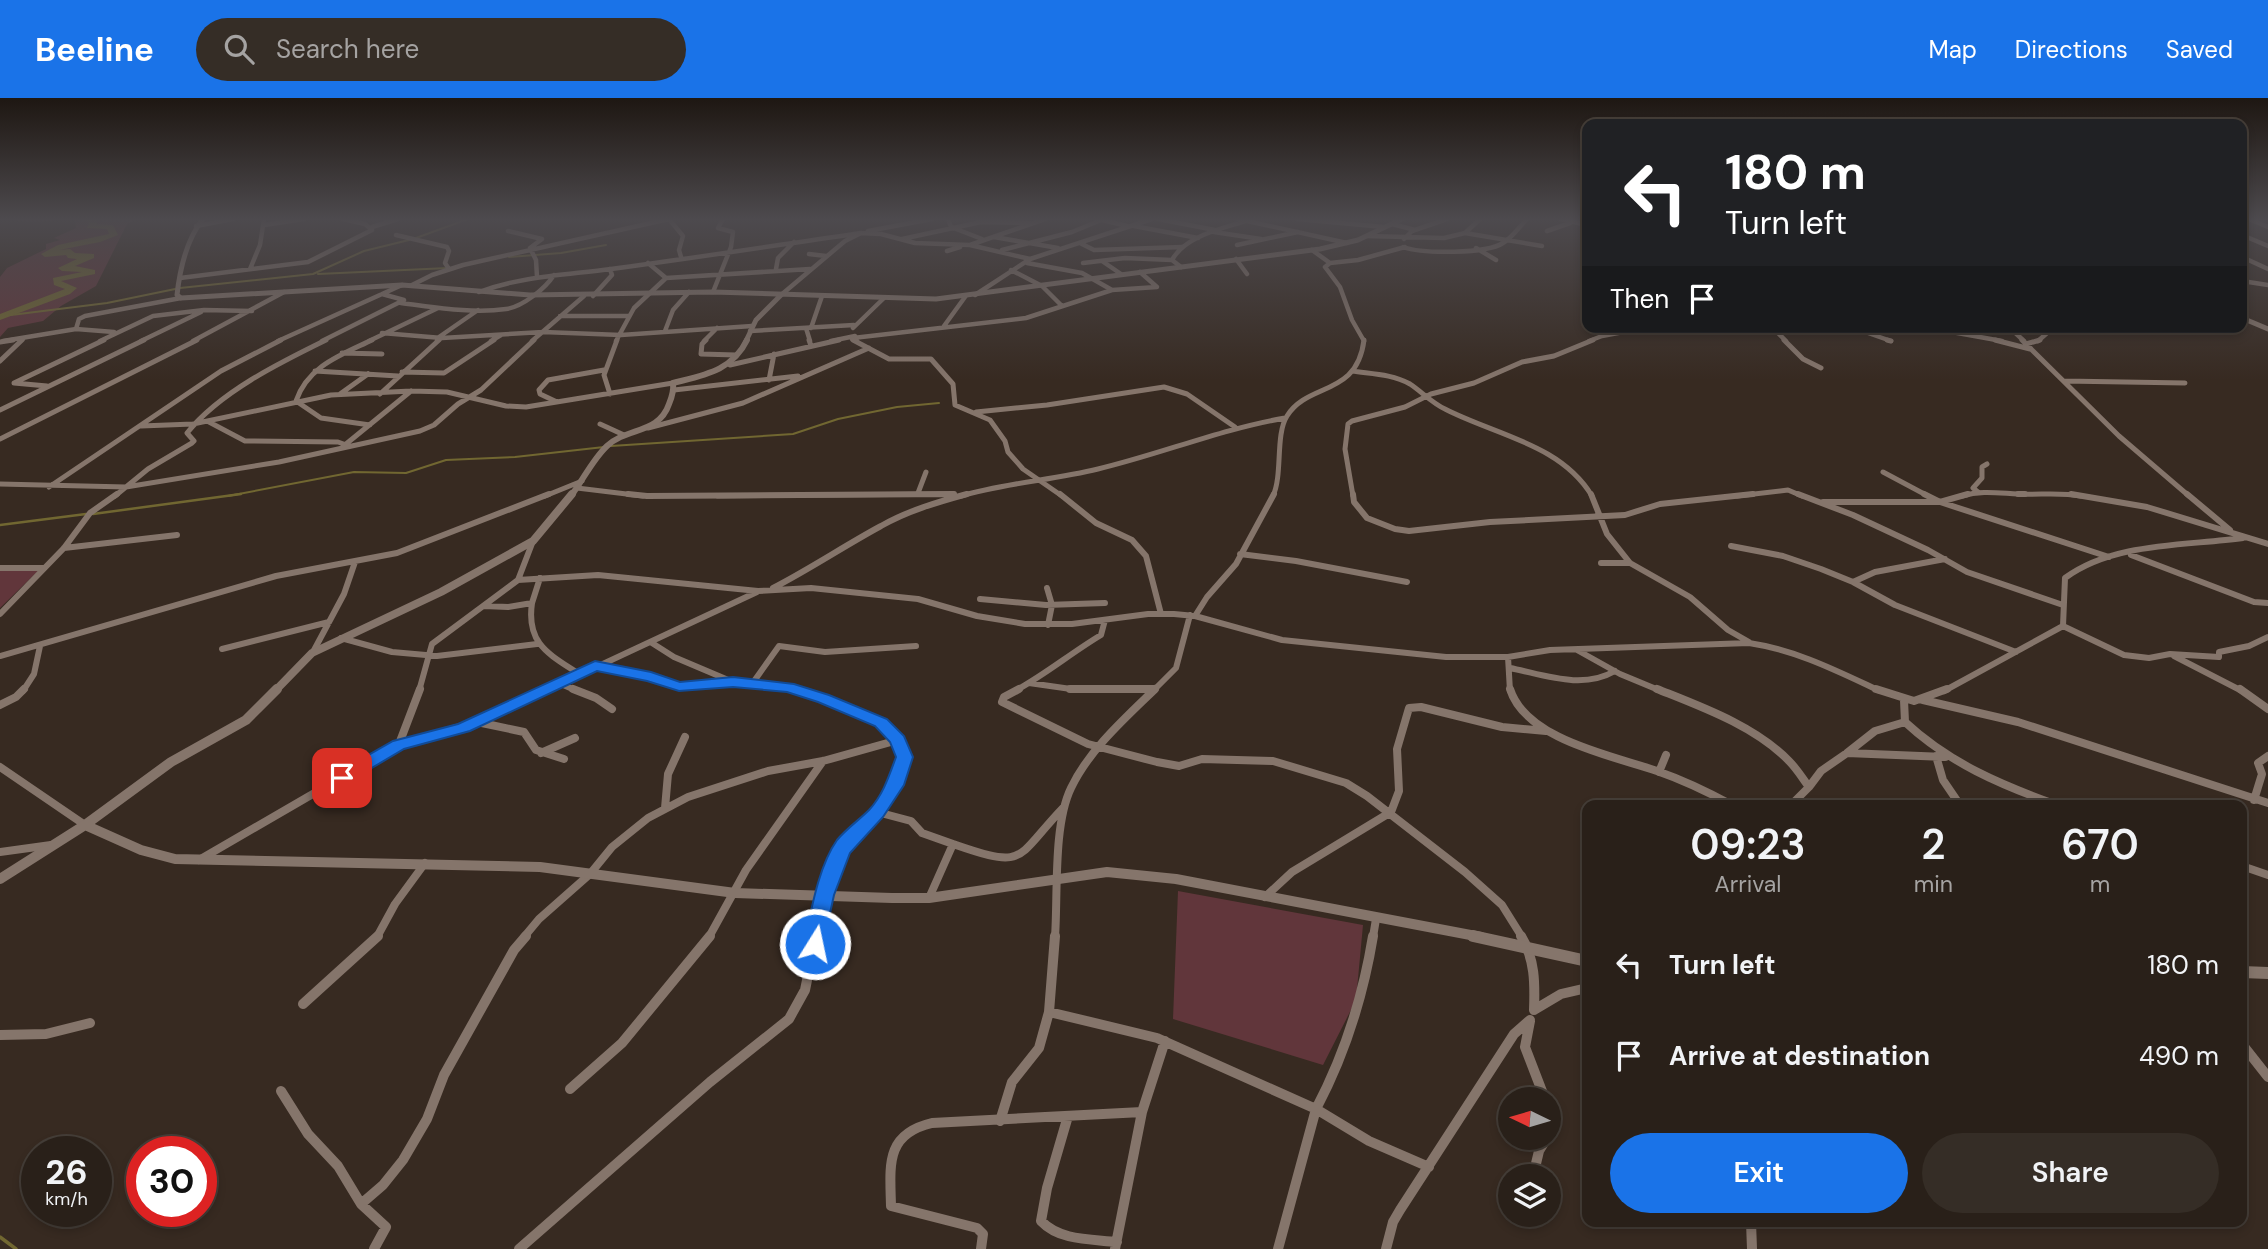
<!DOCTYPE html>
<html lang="en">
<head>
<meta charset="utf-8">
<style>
	:root { --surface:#292019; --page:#352d26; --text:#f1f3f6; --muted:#a5a3a2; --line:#453e38; --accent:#1a73e8 }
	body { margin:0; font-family:"DM Sans",sans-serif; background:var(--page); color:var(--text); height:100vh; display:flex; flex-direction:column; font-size:26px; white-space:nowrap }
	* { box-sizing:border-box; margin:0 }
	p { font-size:23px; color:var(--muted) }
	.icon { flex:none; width:38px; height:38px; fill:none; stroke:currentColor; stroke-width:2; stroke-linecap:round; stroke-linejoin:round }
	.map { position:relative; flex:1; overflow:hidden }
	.details { position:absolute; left:1582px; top:702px; width:665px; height:427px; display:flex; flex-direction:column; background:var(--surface); border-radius:14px; box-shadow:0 4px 10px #0003,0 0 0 2px var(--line) }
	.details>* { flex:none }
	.banner { position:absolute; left:1582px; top:21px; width:665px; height:214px; border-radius:14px; box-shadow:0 4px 10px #0003,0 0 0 2px var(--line); background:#202124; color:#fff; overflow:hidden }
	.needle { width:46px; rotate:275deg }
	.buttons { position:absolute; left:1498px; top:989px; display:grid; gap:14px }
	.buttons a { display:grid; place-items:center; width:63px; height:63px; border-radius:50%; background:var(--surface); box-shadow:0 4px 10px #0003,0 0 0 2px var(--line); font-size:35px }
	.speed { position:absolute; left:21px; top:1038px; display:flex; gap:14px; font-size:35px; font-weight:700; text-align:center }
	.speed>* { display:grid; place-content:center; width:91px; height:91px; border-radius:50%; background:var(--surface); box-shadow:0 4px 10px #0003,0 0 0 2px var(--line); line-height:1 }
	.speed small { font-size:18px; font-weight:400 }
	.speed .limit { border:10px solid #d22; background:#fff; color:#111 }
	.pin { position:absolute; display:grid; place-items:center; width:60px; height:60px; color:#fff; margin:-30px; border-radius:14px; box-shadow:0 4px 10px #0006 }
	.me { position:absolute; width:77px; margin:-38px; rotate:10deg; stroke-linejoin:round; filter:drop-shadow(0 0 5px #0008) }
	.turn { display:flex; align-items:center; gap:24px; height:147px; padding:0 28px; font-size:32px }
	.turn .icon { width:91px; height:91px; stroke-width:2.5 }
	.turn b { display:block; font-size:49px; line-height:60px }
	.then { display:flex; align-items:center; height:66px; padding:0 28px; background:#0003; gap:14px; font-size:26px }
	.eta { display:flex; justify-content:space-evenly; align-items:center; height:119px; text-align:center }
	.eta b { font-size:42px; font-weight:600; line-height:49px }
	.cta { display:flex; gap:14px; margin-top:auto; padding:14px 28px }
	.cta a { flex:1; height:80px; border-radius:42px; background:var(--accent); color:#fff; font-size:28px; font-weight:600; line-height:80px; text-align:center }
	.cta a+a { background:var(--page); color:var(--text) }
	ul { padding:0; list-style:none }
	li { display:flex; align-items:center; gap:21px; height:91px; padding:0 28px }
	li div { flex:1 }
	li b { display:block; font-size:26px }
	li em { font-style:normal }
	header { display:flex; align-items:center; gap:42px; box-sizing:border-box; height:98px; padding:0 35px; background:var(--accent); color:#fff }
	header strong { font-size:33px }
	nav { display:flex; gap:38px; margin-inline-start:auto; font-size:24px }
	.search { width:490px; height:63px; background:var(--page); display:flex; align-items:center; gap:18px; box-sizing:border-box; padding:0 24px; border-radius:38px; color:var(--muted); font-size:26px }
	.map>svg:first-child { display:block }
	.green { fill:#61363b }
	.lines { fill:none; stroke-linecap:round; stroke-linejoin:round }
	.stream-far2 { stroke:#716731; stroke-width:2 }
	.stream-far1 { stroke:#716731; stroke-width:2.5 }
	.stream { stroke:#716731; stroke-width:3.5 }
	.river { fill:#716731; fill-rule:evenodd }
	.minor-far4 { stroke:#85756b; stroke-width:4.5 }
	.minor-far3 { stroke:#85756b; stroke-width:5 }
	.minor-far2 { stroke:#85756b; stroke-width:6 }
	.minor-far1 { stroke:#85756b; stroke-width:8 }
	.minor { stroke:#85756b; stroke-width:10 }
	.tertiary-far4 { stroke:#85756b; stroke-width:5 }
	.tertiary-far3 { stroke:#85756b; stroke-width:6 }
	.tertiary-far2 { stroke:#85756b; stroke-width:8 }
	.tertiary-far1 { stroke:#85756b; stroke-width:10 }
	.tertiary { stroke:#85756b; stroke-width:12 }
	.route { fill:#1a73e8; stroke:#114b97; stroke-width:2 }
</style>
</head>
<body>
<header>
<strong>Beeline</strong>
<div class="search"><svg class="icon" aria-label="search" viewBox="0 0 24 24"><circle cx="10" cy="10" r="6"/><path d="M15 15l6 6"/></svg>Search here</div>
<nav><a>Map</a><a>Directions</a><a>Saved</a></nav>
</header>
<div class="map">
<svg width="2268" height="1151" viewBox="0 0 2268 1151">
	<rect width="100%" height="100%" fill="#372a21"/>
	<path class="green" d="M15 121H138L127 126 96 188 61 208 43 223 8 230 0 239V179L7 170 46 151V146L60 142 54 140 76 130 75 121 32 124 12 122Z
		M0 471 38 473 0 510Z
		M1178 793 1363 827 1356 902 1323 967 1173 921Z"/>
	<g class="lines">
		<path class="stream-far2" d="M416 140 468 121
			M509 159 561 155 606 147
			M318 176 448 170
			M11 217 107 205 180 190 313 176 364 153 409 142
			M611 348 793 336 838 321 897 309 939 305
			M228 398 354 374 406 375 446 362 515 359 604 349"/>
		<path class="stream-far1" d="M93 416 241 396
			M0 427 86 416"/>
		<path class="stream" d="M0 1139 16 1151"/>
		<path class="river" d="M82 121 97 122V126L113 127 118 137 100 144 59 152 70 151 75 155 94 156V160L75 168 95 172V176L61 183 77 190 70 196 0 222V216L65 191 54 187 53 180 82 174 62 173 58 170 77 161 68 160 66 157 45 159 41 156 58 147 109 136 107 131 87 130 89 125Z"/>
		<path class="minor-far4" d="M669 121 683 138 679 152 681 159
			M948 121 951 129 982 141
			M1098 121 1127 128
			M1158 121 1215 132
			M1238 121 1347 145
			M1297 121 1384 129
			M1561 121 1587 127
			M2249 121 2268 129
			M1392 126 1415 132
			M264 127 304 121
			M196 128 233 121
			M1134 128 1198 140
			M372 129 398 121
			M508 133 542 141 530 150 536 162 537 179
			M868 133 932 121
			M1547 133 1570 125
			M1214 134 1261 141
			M861 135 881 136 915 145 970 147
			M1465 135 1542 148
			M396 137 447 149 449 153 445 165 449 171
			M2242 137 2268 148
			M1367 138 1444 140 1465 135 1480 121
			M994 139 1058 150
			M902 141 981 124 1029 125
			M1404 141 1412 133 1447 121
			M1080 145 1094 152 1182 149
			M1237 147 1298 134
			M1403 149C1423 156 1486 156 1503 145 1512 140 1520 128 1527 121
			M1476 150 1496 162
			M1002 152 1072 134 1101 122
			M1312 152 1330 165 1325 169 1340 189 1352 222 1364 243
			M947 153 960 149
			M809 156 826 158
			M2242 159 2268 171
			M1030 161 970 147 1045 121
			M1236 161 1247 176
			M1102 163 1121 176
			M1083 165 1125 160 1172 162
			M1330 165 1358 162 1405 149
			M1181 169 1172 162C1185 138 1221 131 1245 123
			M250 171 260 147 264 121
			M776 171 778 160 794 144
			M1011 172 1042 188 1062 208
			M180 180 308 164 372 132 365 126 343 121
			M666 180 810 171
			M2242 183 2268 187
			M412 187 432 177 463 167 669 121
			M1112 192 1157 189 1140 174
			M479 194C522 178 566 177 611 171 694 160 778 147 861 135L845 143 781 197
			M713 194 731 149 733 134 718 130 723 121
			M975 197 1030 161 1152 121
			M593 198 612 177 610 171
			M401 205C434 209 472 216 506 211 522 209 545 191 554 177
			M560 218H628
			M944 228 965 199
			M1772 229 1786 243
			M1851 229 1891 243
			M1924 229 2002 243
			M2009 229 2024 243
			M806 230 810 243
			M811 230 822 198
			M853 230 884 200
			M76 231 79 221 85 218 181 200
			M665 233 673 212 689 194
			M750 233 854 227
			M382 235 442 240 543 234 621 237 752 228
			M439 239 478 212
			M853 240 1026 220 1112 192 1082 175 1027 165
			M852 241 857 243
			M3 243 76 231 114 234
			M20 243 24 240
			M100 243 153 218 204 212 252 213
			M141 243 201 214
			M193 243 284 194
			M278 243 402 187
			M322 243 404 202 382 196
			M369 243 438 210
			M437 243 441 240
			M491 243 501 237
			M532 243 584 198
			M616 243 634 210 666 180 648 165
			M704 243 717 230
			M831 243 855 238
			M1589 243 1602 238 1650 229
			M2038 243 2054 229"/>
		<path class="minor-far3" d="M706 242 702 246 701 256 736 257
			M809 242 811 248
			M853 242 889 261H931L953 286 955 307 990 322 1005 343 1008 354 1023 371 1062 398
			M1784 242 1803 261 1821 270
			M1887 242 1891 243
			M1995 242 2030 251
			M2022 242 2119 338 2189 398
			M0 244 13 242
			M2026 246 2040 242
			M342 255 382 256
			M0 263 22 242
			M730 267 839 242
			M315 273 398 278
			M1352 273C1372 276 1392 276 1410 286 1422 294 1432 305 1445 311 1495 337 1561 346 1592 398
			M402 274 444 275 494 242
			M769 282 774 256
			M2064 283 2185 285
			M47 288 14 285 104 242
			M674 292 798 278
			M340 296 368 276
			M380 296 439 242
			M610 296 604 277 617 242
			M557 304 540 296 539 292 548 282 604 272
			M0 312 144 242
			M976 314 1047 307 1164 289 1187 296 1235 329
			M209 324 245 343 338 344 349 348
			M600 326 624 337
			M370 327 321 320 296 303C308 268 341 257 372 242
			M141 328 193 326 331 297 411 293 447 294 506 308 526 309 673 285
			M648 330 743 305 869 250
			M0 341 197 242
			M346 346 411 293
			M1883 374 1928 398
			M0 386 126 389 279 364 420 333 434 327 458 306 481 292 534 242
			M49 389 221 273 281 242
			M577 390 643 398
			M1978 394 1973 390 1982 380V369L1987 366
			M918 395 926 374
			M115 398 148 371 192 345 194 343 187 335C220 294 279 265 326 242
			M545 398 582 383
			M717 398 954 396
			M961 398C1005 385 1053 382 1098 371 1161 356 1221 331 1285 320
			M1273 398C1283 376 1275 337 1287 318 1308 284 1357 299 1364 242
			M1353 398 1345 351 1348 326 1352 323 1405 309 1431 296 1474 285 1522 264 1554 258 1593 242
			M1737 398 1788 392 1802 398
			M1962 398C1981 392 1998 395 2018 396 2040 397 2060 394 2081 398"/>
		<path class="minor-far2" d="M628 396 647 398 954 396
			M1060 396 1096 425 1132 442 1146 458 1161 516
			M1353 396 1354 404 1367 420 1395 431 1409 433 1490 424 1625 417 1660 406 1753 396
			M1591 396 1607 436 1630 465 1690 499 1728 532 1749 544
			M1798 396 1853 417 1928 452 1967 474 2063 507
			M1924 396 1940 404 2109 459
			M2018 396H2025
			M2071 396 2147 409 2268 446
			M2187 396 2230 432
			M1823 404H1940L1968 396
			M1731 448 1783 458 1821 471 1853 484 1895 507 2016 554
			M64 450 177 437
			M1240 456 1296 463 1407 484
			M2131 457 2254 504 2268 505
			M1601 465H1630
			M0 470H44
			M518 482 598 477 758 493 811 490 918 501 977 518 1025 526H1072L1148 516H1174L1195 518 1282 542 1446 559H1508L1550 552 1749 545C1796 552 1837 573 1880 593
			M1853 484 1875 474 1945 461
			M773 490C810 471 844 448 881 428 907 413 938 404 967 396
			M1047 490 1052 507 1048 527
			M980 501 1046 507 1105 505
			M532 505C526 546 549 556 579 576
			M484 508 508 509 532 505 540 480
			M0 516 64 450 90 415 117 396
			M1195 518 1207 499 1236 466 1274 396
			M2063 528 2124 557 2149 560 2170 556 2219 559V554L2249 548 2268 539
			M341 540 392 554 437 558 537 546
			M652 545 674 559 733 584 802 593
			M222 551 329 524
			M1577 552 1620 576 1661 593
			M313 554 344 496 355 464
			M0 558 276 478 397 455 549 396
			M2174 558 2242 593
			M1508 559 1510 593
			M596 568 651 579 679 589 731 584
			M1510 570C1545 577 1582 592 1615 573
			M1029 585 1078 592 1153 591
			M561 586 577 593
			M752 586 779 548 825 554 916 548
			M23 593 34 576 40 548
			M419 593 432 546 518 482 533 443
			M545 593 757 494
			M1015 593C1046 576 1071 555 1101 537L1105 522
			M1153 593 1176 570 1190 517
			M1944 593 2063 528 2065 480C2114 444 2185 448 2243 440"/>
		<path class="minor-far1" d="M573 591 596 600 612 611
			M796 591C822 599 900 624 904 654 907 674 889 698 878 712 868 725 854 734 844 747 827 772 822 810 816 839
			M1019 591 1004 599 1002 604 1088 646 1157 664 1179 668 1202 661 1273 663 1346 685 1367 698 1465 774 1502 807 1522 839
			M1070 591H1153
			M1510 591C1526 642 1614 658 1657 673 1683 682 1708 694 1732 707
			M1657 591C1702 609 1755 628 1789 663 1797 671 1803 681 1809 689L1791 707
			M1876 591 1914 603 1947 591
			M2240 591 2268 611
			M1904 602 1905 624C1949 665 2001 687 2057 707
			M1923 602 2018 624 2268 705
			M0 607 16 599 24 591
			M477 624 524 634 536 652 564 661
			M399 646 420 591
			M541 655 575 640
			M1847 655 1875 633 1905 624
			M1936 658 1943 682 1960 707
			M0 669 85 727
			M1659 674 1666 657
			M1809 689 1821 673 1847 655 1945 659
			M2254 702 2262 676 2258 665 2268 658
			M665 710 668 676 685 639
			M877 714 911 723 922 735 953 746
			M0 754 51 747
			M199 762 399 646 474 625 549 591
			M2242 768 2268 777
			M1265 799 1292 774 1391 714 1399 693 1397 651 1409 610 1421 609 1502 629 1546 633
			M929 800 953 746C1028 772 1014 761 1064 709
			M377 839 395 806 425 765
			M524 839 539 821 590 776 612 749 648 720 688 699 768 673 823 663 898 642
			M709 839 746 772 823 663
			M1055 839C1058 797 1053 727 1071 690 1089 652 1125 620 1155 591
			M1373 839 1376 821"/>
		<path class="minor" d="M1521 838C1535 861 1535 885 1534 912
			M303 906 378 838
			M1534 912 1561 896 1587 890
			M1049 914 1157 940 1316 1011C1345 956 1363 899 1373 838
			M1530 923 1525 949 1545 1001
			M0 937 46 936 90 925
			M2242 946 2268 979
			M570 991 622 945 710 838
			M281 993 308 1036 338 1068 361 1106 386 1129 374 1151
			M1068 1018 1047 1090 1041 1123C1060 1143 1091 1141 1117 1144
			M1549 1020V1033
			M1000 1023 1012 984 1039 950 1049 914 1055 838
			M1533 1078 1539 1053 1547 1040
			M361 1106 383 1087 403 1062 427 1021 444 977 514 852 526 838
			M1536 1116 1537 1123
			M1751 1124 1752 1151
			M519 1151 710 984 789 921 805 892 816 838
			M981 1151 983 1136 977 1130 891 1108C890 1067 885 1036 932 1025L1142 1014
			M1115 1151 1142 1014 1165 943
			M1278 1151 1316 1011 1369 1043 1429 1069
			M1386 1151 1393 1124 1400 1112 1514 936 1530 922"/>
		<path class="tertiary-far4" d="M203 121C186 142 180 170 177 197L181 200 402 187 530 197 713 194 936 201 1320 151 1358 142 1402 121
			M2242 220 2268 231
			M746 243 756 222 781 197"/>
		<path class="tertiary-far3" d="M571 398C583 382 593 361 607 348 627 329 659 336 669 306 672 299 674 293 673 285 704 277 732 273 747 242"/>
		<path class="tertiary-far2" d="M275 593 312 555 441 494 533 443 572 396"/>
		<path class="tertiary-far1" d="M85 727 141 752 175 761 540 769 735 795 892 800H929L1107 774 1176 781 1481 839
			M0 781 85 727 171 664 246 622 277 591"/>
		<path class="tertiary" d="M1473 838 1587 863
			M2242 874 2268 875"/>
	</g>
	<linearGradient id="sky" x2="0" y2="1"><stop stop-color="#1e1712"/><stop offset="0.43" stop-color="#4d4a4e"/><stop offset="1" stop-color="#4d4a4e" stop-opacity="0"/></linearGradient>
	<rect width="2268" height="282" fill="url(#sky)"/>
	<path class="route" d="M595 563 651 574 680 584 733 579 794 586 829 597 887 621 904 638 913 659 904 687 883 719 850 755 834 797 822 852 815 854 807 852 804 846C811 814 818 769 837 742 846 731 859 722 869 712 883 697 889 678 896 659L890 644 875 628 818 604 787 594 733 589 679 593 647 583 597 573 470 633 404 651 348 684H335L333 680 335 676 393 643 458 626Z"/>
</svg>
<div class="buttons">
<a><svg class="needle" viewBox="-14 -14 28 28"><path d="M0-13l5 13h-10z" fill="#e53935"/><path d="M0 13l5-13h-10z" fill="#a5a3a2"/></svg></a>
<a><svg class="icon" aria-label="layers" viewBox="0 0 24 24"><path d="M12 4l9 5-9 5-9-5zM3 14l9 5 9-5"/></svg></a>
</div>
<div class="speed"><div>26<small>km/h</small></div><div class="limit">30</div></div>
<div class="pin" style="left:342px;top:680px;background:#d93025"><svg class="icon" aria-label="arrive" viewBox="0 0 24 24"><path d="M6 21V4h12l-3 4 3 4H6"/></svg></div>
<svg class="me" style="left:815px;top:846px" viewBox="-20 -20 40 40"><circle r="17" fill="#1a73e8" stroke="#fff" stroke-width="3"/><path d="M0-11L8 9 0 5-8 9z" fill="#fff"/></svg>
<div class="banner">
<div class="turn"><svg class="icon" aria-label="left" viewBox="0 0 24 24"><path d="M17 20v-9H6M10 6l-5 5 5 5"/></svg><div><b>180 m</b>Turn left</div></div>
<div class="then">Then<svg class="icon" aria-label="arrive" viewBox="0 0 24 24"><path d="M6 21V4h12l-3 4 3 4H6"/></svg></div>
</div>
<section class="details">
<div class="eta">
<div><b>09:23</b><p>Arrival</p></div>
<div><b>2</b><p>min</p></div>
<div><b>670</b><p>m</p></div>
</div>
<ul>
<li><svg class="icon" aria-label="left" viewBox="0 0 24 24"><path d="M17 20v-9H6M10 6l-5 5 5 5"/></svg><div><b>Turn left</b></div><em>180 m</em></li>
<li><svg class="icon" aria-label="arrive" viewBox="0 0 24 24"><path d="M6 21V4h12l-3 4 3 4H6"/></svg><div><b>Arrive at destination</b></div><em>490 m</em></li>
</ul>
<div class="cta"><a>Exit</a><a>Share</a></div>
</section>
</div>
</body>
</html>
